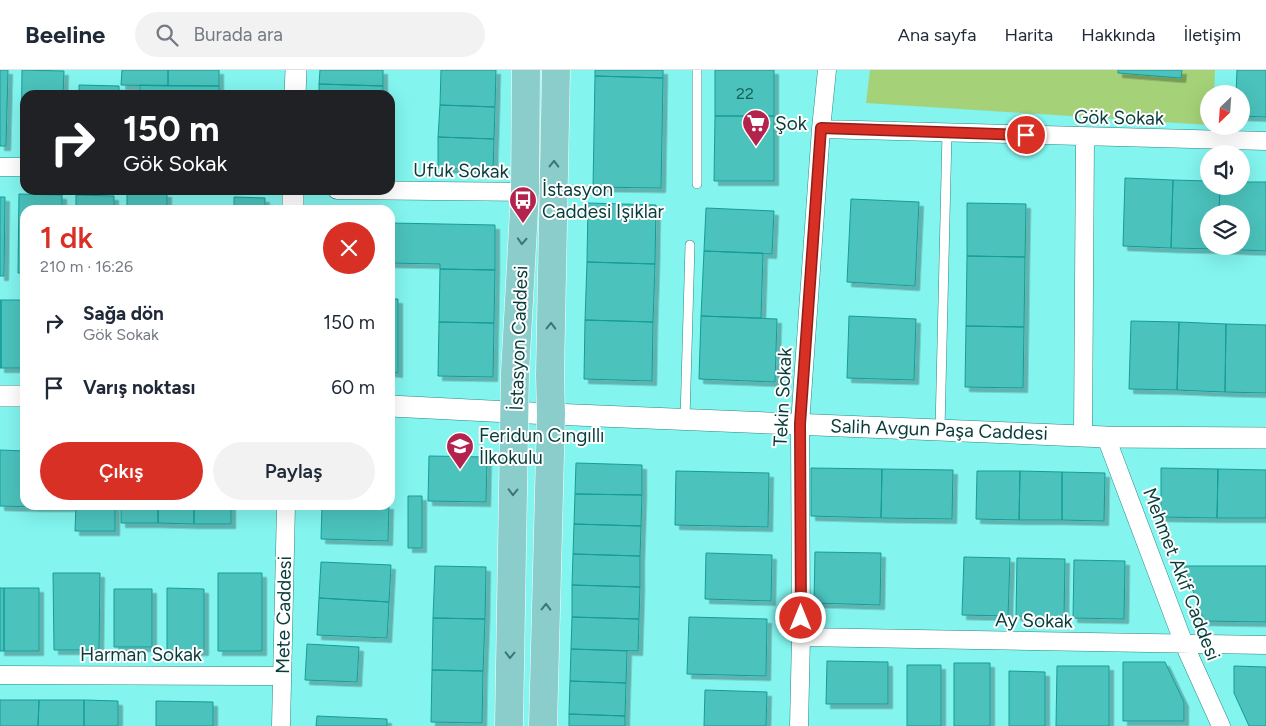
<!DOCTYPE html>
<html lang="tr">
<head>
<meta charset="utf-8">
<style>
	:root { --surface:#fff; --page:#f2f2f3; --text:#1f2937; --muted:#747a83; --line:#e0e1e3; --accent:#d93025 }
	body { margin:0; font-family:Figtree,sans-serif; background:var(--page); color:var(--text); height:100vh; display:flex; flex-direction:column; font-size:19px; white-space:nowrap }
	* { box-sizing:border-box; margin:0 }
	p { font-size:16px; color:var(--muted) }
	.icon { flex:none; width:28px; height:28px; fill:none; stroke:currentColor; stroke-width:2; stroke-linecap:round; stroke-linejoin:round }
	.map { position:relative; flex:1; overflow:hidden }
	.side { position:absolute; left:20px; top:135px; width:375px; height:305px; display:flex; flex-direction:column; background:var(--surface); border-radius:15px; box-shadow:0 5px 20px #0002 }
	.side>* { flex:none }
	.guide { position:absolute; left:20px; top:20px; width:375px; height:105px; border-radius:15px; box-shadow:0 5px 20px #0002; background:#202124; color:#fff; overflow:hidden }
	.needle { width:32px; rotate:205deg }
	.tools { position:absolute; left:1200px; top:15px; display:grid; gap:10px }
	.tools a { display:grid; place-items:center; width:50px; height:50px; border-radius:50%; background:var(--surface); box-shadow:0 5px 20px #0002; font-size:25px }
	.pin { position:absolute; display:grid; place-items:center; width:42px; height:42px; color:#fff; margin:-21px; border:2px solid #fff; border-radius:50%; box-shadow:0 1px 5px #0007 }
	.me { position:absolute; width:55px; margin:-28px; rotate:0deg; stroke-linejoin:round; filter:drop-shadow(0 0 4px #0008) }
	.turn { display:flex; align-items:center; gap:18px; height:105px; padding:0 20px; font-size:22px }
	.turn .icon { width:65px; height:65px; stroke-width:2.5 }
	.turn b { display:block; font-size:35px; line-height:42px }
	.round { display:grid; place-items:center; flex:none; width:52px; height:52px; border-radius:26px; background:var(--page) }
	.headline { display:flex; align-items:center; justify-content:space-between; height:85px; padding:0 20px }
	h1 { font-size:30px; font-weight:600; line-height:38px; color:var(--accent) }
	.primary-button { display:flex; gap:10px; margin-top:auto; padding:10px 20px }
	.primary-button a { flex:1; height:58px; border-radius:30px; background:var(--accent); color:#fff; font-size:20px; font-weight:600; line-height:58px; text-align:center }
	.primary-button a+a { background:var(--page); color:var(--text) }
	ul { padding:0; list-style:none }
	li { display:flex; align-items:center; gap:15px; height:65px; padding:0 20px }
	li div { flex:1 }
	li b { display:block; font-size:19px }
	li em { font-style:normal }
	header { display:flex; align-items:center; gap:30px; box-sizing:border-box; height:70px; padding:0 25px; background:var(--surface); border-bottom:1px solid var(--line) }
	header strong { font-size:24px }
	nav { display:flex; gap:28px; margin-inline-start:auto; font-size:18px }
	.search { width:350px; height:45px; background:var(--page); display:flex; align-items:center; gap:12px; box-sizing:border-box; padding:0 18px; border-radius:28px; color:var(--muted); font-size:19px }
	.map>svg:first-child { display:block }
	.green { fill:#a5d278 }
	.building { fill:#4cc2bc; stroke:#159c97; filter:url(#shadow) }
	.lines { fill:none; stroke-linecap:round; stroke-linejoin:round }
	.service-casing { stroke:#2d8783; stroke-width:10 }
	.minor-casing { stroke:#2d8783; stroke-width:19 }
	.tertiary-casing { stroke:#2d8783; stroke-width:22 }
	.primary-casing { stroke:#fff; stroke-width:29 }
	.service { stroke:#fff; stroke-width:9 }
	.minor { stroke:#fff; stroke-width:18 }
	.tertiary { stroke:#fff; stroke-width:21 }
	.primary { stroke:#8acdca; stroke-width:28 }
	.oneway { stroke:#3c7774 }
	.route-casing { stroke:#8d1f18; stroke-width:12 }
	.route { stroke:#d93025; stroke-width:9 }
	.labels { text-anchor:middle; stroke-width:4; stroke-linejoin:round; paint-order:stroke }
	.number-label { font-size:16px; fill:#195e5b }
	.street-label { font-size:19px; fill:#083d3b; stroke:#fff }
	.poi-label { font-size:19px; fill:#083d3b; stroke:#fff; text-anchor:start }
</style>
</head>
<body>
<header>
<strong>Beeline</strong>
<div class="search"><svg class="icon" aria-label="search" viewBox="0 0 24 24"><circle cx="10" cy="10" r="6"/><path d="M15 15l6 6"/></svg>Burada ara</div>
<nav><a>Ana sayfa</a><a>Harita</a><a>Hakkında</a><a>İletişim</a></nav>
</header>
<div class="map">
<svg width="1266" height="656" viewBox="0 0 1266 656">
	<defs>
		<filter id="shadow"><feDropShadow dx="4.5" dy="4.5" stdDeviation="0" flood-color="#0004"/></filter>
	</defs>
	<rect width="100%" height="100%" fill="#83f4ee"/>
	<path class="green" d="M870 0H1215L1214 24H1209V55L866 33Z"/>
	<path class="building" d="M0 0H8L6 76H0Z
		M22 0 64 1 63 25H25V76H21Z
		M122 0H168V16L121 15Z
		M168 0H219V16H168Z
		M320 0H383V16L319 14Z
		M441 0H496L495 37 440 35Z
		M595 0H663V8L595 6Z
		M715 0H774V46H715Z
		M1118 0H1182L1181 8 1118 3Z
		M1237 0H1266V47L1241 46V24H1236Z
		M595 6 663 8 661 118 593 117Z
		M319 14 383 16V25H319Z
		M79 15 119 16V25H79Z
		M140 15 219 16V25H140Z
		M440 35 495 37 494 69 438 67Z
		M715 46H774V111H714Z
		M438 67 494 69 493 100 438 98Z
		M1125 108 1173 110 1171 178 1123 176Z
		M1173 110 1209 111V116H1220L1219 144H1209V176H1219L1218 179 1171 178Z
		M1241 112H1266V181L1218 179 1219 176H1241V144H1219L1220 116H1241Z
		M127 122 167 123V140H127Z
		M19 124 62 125V140H25V203H18Z
		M76 125 114 126V140H76Z
		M0 127H5L4 206H0Z
		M234 127 265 128V140H234Z
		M851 129 919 132 915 216 847 212Z
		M588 133 656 135 655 194 587 192Z
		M967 133 1026 134 1025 187 967 186Z
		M706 138 774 141 772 184 704 181Z
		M390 153 495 155V200L440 199V194L390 193Z
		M704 181 763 183 761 248 701 246Z
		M967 186 1025 187 1024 257 966 256Z
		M587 192 655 194 653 252 585 250Z
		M440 199 495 200 494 253 439 252Z
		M390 229H398V303L390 302Z
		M0 230H1V298H0Z
		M1 230H25V298H1Z
		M701 246 777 249 775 312 699 309Z
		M849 246 916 249 914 310 847 308Z
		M585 250 653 252 652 311 584 309Z
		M1131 251 1179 252 1177 320 1129 319Z
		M439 252 494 253 493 307 438 306Z
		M1179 252 1226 254 1225 322 1177 320Z
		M1226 254 1266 255V323L1225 322Z
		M966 256 1024 257 1023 318 965 317Z
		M0 380 25 381V435H36V437L0 436Z
		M429 386 487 387 486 432 428 431Z
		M576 393 642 395V425L575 424Z
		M811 398 882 399 881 448 811 446Z
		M1161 398 1218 399 1217 448 1161 447Z
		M882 399 953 400 952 449 881 448Z
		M1218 399 1266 400V448H1217Z
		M676 401 769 403 768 457 675 455Z
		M977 401H1020L1019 450 976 449Z
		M1020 401 1062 402V450H1019Z
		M1062 402 1105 403 1104 451 1062 450Z
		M575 424 642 425 641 456 574 454Z
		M408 426H422V478H408Z
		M36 435H76V437H36Z
		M76 435H115V461H75Z
		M121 435H158V453H121Z
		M158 435H194V454L158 453Z
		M194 435H231V454H194Z
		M322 435H389L388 471 321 469Z
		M574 454 641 456 640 486 573 484Z
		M815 482 881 483 880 535 814 533Z
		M706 483 772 485 771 531 705 529Z
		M573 484 640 486V517L572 515Z
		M964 487 1010 488 1008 546 962 545Z
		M1017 488 1065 489 1064 548 1016 546Z
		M1074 490 1125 491 1124 549 1073 548Z
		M321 492 391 495 389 532 319 528Z
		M435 496 486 497 485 549 433 548Z
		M1184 496H1266V552L1204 551Z
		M53 503H100L99 580H54Z
		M218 503H262V581H218Z
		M572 515 640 517 639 549 572 547Z
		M0 518H4V581H0Z
		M4 518H39V581H4Z
		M167 518 204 519V581H167Z
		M114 519H152V577H114Z
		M319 528 389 532 387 568 317 565Z
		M572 547 639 549 638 581 571 579Z
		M689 547 767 549 766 606 687 604Z
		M433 548 485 549 483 601 432 600Z
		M307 574 359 577 357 612 305 610Z
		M571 579 627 581 626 613 570 611Z
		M827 591 888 592V634H826Z
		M1123 592H1165L1184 632V651H1123Z
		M954 593H990V656H954Z
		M907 595H941V656H907Z
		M1057 596H1109V656H1056Z
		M1234 596 1266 597V656H1249L1234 623Z
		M432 600 483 601 482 653 431 652Z
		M1009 601 1045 602V656H1009Z
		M570 611 626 613 625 646 569 644Z
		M705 620 767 622 766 656H704Z
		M0 630H39L38 656H0Z
		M39 630H84V656H38Z
		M84 630 118 631V656H84Z
		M156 631 213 632V656H156Z
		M569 644 625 646V656H569Z
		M317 646 387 649V656H316Z"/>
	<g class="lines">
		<g class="service-casing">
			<path id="service" d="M697 0V114
				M685 349 690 175
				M940 359 947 63"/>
		</g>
		<g class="minor-casing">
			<path id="minor" d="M821 59 1266 71
				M0 97H25
				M337 120 525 122
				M1083 365 1085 67
				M1106 367 1184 574 1221 656
				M801 567 1266 575
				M0 605 282 606
				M281 656 286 435
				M799 656 801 567 800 354 821 59 827 0"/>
		</g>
		<g class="tertiary-casing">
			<path id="tertiary" d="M295 25 296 0
				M293 140V120
				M0 326H25
				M390 336 551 344 1106 367 1266 368"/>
		</g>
		<g class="primary-casing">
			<path id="primary" d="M509 656 515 303 525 122 526 0
				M543 656 551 344 550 305 556 0"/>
		</g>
		<use href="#service" class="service"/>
		<use href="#minor" class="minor"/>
		<use href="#tertiary" class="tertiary"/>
		<use href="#primary" class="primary"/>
	</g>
	<defs><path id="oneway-chevron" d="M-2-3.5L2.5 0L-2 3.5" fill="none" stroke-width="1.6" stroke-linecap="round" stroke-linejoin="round" transform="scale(1.25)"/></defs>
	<g class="oneway">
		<use href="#oneway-chevron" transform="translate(554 94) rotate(-89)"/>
		<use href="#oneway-chevron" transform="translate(522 171) rotate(93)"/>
		<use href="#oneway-chevron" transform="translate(551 256) rotate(-89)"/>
		<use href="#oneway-chevron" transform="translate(513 422) rotate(91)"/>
		<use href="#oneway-chevron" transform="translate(546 537) rotate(-89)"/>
		<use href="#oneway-chevron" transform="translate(510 585) rotate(91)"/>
	</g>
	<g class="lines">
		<g class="route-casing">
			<path id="route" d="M801 548 800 354 821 58 1026 65"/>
		</g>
		<use href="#route" class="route"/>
	</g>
	<defs>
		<g id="supermarket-pin" transform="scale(1.4375)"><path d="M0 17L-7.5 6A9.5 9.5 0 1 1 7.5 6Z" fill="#b4234d" stroke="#fff"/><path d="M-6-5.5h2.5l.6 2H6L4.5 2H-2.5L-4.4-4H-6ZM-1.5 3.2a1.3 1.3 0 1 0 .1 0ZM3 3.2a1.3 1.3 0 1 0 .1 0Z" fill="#fff"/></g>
		<g id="bus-pin" transform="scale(1.4375)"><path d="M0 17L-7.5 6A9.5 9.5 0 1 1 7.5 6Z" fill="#b4234d" stroke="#fff"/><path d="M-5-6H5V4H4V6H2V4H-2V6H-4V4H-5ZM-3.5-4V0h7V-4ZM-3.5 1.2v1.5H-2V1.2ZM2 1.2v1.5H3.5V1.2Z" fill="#fff"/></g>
		<g id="school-pin" transform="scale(1.4375)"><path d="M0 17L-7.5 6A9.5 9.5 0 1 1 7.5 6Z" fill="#b4234d" stroke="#fff"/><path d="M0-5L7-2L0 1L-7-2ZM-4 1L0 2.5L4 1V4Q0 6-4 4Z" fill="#fff"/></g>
	</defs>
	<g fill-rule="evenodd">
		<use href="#supermarket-pin" x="756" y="53"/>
		<use href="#bus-pin" x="523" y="130"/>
		<use href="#school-pin" x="460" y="376"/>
	</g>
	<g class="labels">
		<g class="number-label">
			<text x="745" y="29">22</text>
		</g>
		<g class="street-label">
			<text transform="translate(1119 47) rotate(1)" y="7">Gök Sokak</text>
			<text transform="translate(461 100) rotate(1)" y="7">Ufuk Sokak</text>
			<text transform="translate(518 268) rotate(-88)" y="7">İstasyon Caddesi</text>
			<text transform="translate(782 327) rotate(-87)" y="7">Tekin Sokak</text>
			<text transform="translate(939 359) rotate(2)" y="7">Salih Avgun Paşa Caddesi</text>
			<text transform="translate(1182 504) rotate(69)" y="7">Mehmet Akif Caddesi</text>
			<text transform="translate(283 545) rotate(-89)" y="7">Mete Caddesi</text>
			<text transform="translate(1034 550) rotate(1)" y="7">Ay Sokak</text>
			<text x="141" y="591">Harman Sokak</text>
		</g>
		<g class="poi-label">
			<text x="775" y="60">Şok</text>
			<text x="542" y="126">İstasyon<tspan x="542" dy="22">Caddesi Işıklar</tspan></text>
			<text x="479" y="372">Feridun Cıngıllı<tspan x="479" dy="22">İlkokulu</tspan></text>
		</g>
	</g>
</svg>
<div class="tools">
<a><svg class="needle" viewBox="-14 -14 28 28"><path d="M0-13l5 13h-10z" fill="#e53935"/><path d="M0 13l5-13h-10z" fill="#747a83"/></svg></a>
<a><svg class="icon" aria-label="sound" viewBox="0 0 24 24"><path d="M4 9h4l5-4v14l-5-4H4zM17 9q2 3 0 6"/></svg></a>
<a><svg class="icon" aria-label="layers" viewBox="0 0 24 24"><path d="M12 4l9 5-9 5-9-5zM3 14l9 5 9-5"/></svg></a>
</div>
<div class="pin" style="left:1026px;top:65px;background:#d93025"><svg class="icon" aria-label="arrive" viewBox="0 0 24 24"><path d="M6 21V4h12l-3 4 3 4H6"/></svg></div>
<svg class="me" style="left:801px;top:548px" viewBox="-20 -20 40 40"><circle r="17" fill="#d93025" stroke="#fff" stroke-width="3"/><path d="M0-11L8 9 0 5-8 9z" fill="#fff"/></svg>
<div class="guide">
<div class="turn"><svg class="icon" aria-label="right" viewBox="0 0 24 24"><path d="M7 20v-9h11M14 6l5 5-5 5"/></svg><div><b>150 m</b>Gök Sokak</div></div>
</div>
<section class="side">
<div class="headline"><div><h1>1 dk</h1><p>210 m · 16:26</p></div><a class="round" style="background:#d93025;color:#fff"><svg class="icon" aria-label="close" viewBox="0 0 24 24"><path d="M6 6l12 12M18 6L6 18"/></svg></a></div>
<ul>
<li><svg class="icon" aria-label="right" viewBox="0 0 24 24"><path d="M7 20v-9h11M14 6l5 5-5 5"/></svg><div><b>Sağa dön</b><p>Gök Sokak</p></div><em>150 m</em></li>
<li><svg class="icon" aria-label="arrive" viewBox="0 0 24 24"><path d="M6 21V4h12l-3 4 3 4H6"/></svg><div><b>Varış noktası</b></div><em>60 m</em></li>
</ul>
<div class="primary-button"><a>Çıkış</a><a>Paylaş</a></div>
</section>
</div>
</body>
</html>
